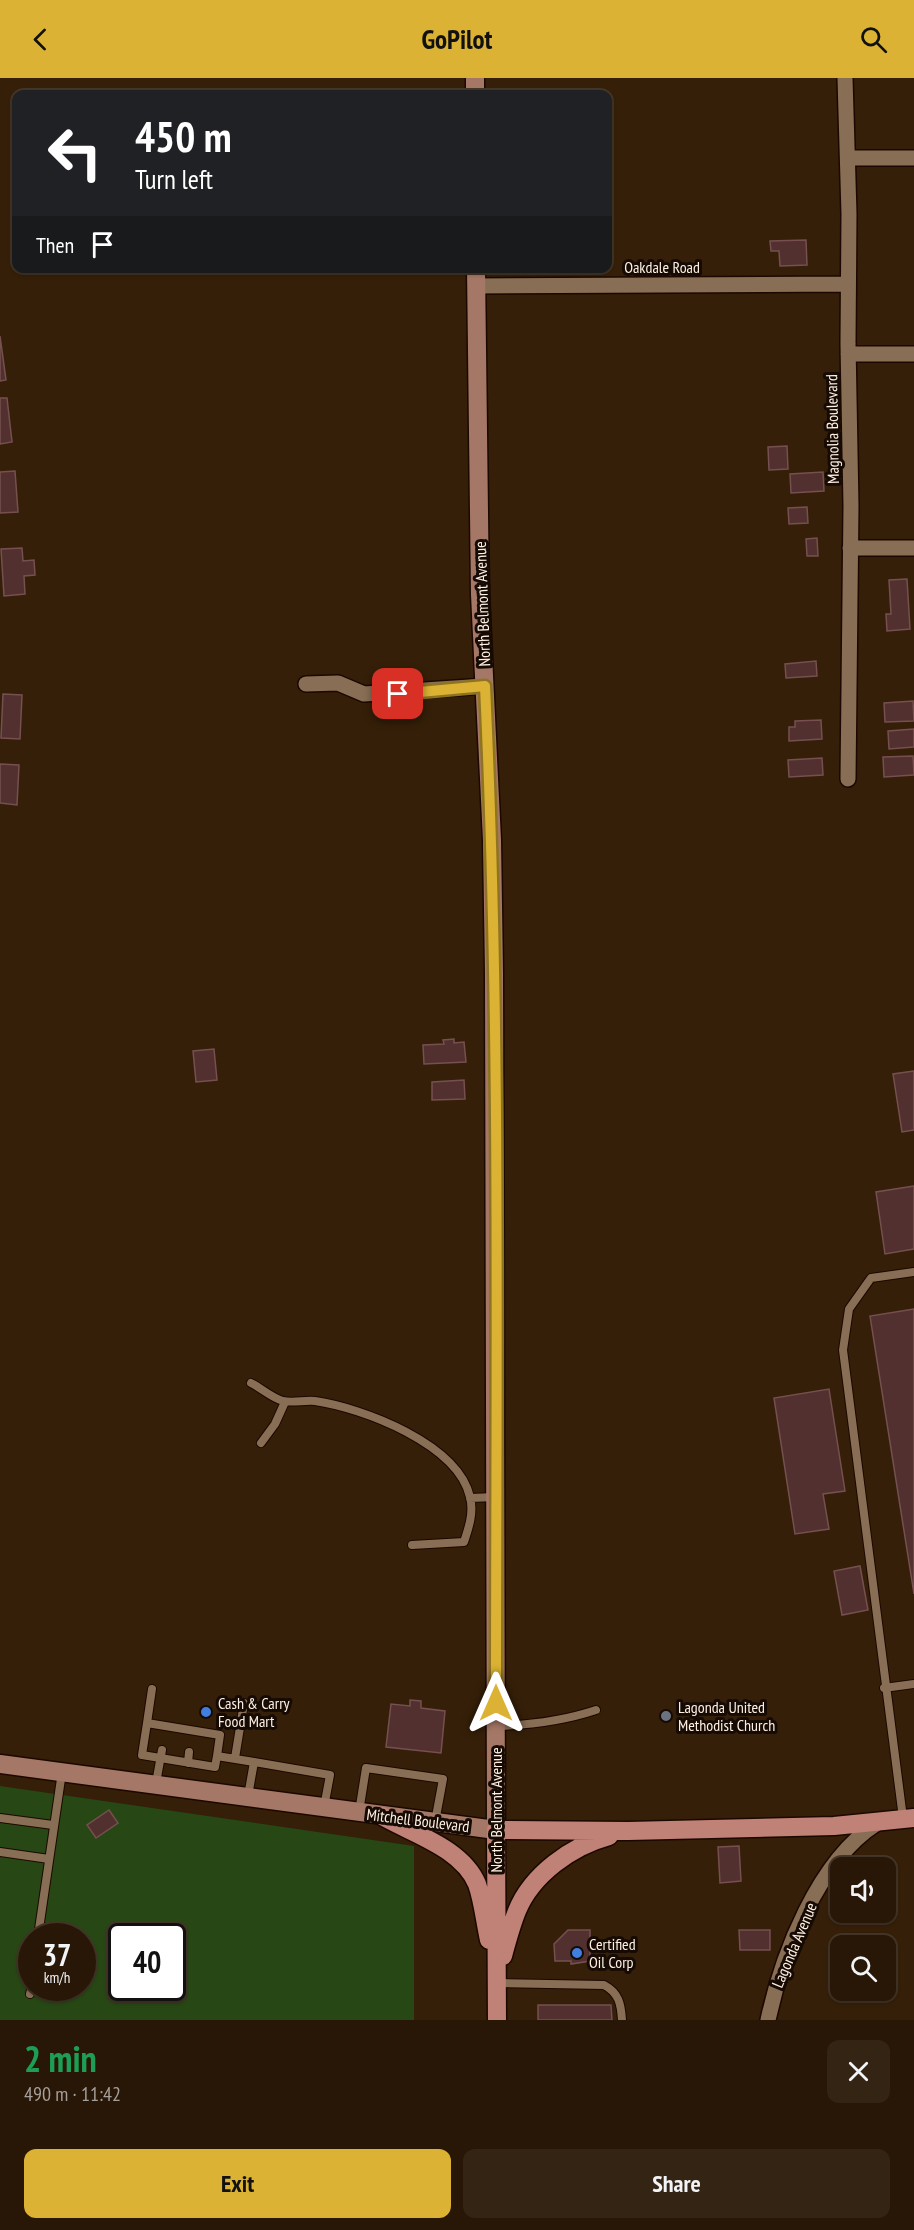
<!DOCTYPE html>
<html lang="en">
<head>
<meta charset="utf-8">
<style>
	:root { --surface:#281706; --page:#342414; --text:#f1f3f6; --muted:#a59f9b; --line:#443628; --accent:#dbb233 }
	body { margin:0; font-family:"PT Sans Narrow",sans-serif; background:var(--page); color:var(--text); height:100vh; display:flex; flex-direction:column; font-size:22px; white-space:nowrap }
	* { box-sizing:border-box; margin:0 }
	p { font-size:20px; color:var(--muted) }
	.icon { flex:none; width:33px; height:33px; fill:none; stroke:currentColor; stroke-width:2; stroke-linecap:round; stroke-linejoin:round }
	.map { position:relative; height:1942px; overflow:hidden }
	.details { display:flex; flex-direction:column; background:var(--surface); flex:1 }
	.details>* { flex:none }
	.banner { position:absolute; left:12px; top:12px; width:600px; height:183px; border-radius:12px; box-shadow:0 2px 4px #0004,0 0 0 2px var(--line); background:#202124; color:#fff; overflow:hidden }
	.tools { position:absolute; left:830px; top:1779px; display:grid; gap:12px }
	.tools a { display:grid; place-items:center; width:66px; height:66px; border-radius:12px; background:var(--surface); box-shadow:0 2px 4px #0004,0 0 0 2px var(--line); font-size:30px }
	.speed { position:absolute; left:18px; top:1845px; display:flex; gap:12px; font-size:30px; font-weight:700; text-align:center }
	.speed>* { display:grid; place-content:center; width:78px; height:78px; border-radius:50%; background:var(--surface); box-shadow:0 2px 4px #0004,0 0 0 2px var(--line); line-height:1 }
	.speed small { font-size:15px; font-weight:400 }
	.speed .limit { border:3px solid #111; border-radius:9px; background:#fff; color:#111 }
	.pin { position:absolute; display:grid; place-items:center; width:51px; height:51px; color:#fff; margin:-26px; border-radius:12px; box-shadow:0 3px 9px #0006 }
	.me { position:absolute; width:66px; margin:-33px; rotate:0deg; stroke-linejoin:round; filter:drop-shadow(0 0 4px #0008) }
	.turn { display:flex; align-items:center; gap:21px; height:126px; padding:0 24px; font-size:27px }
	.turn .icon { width:78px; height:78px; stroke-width:2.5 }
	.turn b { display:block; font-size:42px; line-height:51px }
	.then { display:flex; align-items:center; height:57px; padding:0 24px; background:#0003; gap:12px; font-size:22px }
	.round { display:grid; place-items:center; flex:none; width:63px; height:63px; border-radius:12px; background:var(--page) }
	.head { display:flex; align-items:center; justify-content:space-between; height:102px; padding:0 24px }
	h1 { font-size:36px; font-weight:600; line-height:45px; color:#1e9e55 }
	.cta { display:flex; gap:12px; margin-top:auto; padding:12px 24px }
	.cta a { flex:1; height:69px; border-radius:12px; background:var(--accent); color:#111; font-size:24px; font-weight:600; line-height:69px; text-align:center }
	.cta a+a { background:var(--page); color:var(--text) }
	header { display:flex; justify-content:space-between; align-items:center; height:78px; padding:0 24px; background:var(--accent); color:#111; font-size:27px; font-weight:600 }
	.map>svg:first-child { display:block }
	.green { fill:#274714; fill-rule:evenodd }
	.building { fill:#51302f; stroke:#75504f; stroke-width:1.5 }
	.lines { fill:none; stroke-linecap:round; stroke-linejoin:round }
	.lane-casing { stroke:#1c0800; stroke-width:10 }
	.street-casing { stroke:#1c0800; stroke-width:18 }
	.secondary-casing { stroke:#1c0800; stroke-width:21 }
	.primary-casing { stroke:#1c0800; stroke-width:21 }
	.lane { stroke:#896e56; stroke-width:8 }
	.street { stroke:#896e56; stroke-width:15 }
	.secondary { stroke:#a57766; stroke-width:18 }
	.primary { stroke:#c08176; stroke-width:18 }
	.route-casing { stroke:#8e7421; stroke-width:15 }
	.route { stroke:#dbb233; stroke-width:10 }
	.shop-dot { fill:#3f7fe0; stroke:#150b04; stroke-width:2 }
	.worship-dot { fill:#6b7280; stroke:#150b04; stroke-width:2 }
	.labels { text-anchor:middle; stroke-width:6; stroke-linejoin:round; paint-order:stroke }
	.street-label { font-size:16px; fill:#ffefe2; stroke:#150b04 }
	.poi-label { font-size:16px; fill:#ffefe2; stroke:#150b04; text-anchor:start }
</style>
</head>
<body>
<header><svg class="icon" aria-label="back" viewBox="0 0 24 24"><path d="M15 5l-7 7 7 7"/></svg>GoPilot<svg class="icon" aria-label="search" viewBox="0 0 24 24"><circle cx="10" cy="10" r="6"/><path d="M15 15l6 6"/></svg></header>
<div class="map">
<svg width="914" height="1942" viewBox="0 0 914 1942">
	<rect width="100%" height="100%" fill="#351f08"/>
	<path class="green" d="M0 1708 414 1768V1942H0ZM32 1858H82V1910H32ZM122 1858H172V1910H122Z"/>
	<path class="building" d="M806 162 807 187 780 188 779 173H771L770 163Z
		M0 258 6 302 0 303Z
		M0 320H7L12 364 0 366Z
		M787 368 788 391 769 392 768 369Z
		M15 393 18 434 0 435V394Z
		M823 394 824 413 791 415 790 396Z
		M807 429 808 445 789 446 788 430Z
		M817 460 818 478H807L806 461Z
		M22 470 23 483 34 482 35 497 24 498 25 516 4 518 1 471Z
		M907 501 910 551 887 553 886 536H891L889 502Z
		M816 583 817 598 786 600 785 586Z
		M3 616 22 617 20 661 1 660Z
		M913 623 914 643 885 644 884 625Z
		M821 642 822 661 789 663V649H795V643Z
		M914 651V669L889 671 888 653Z
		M913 678 914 697 884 699 883 679Z
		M822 680 823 697 789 699 788 682Z
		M0 686 19 687 17 727 0 725Z
		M454 961V965L464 964 466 984 424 986 423 967 444 966 443 962Z
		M214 971 217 1002 196 1004 193 973Z
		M914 993V1052L902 1054 893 996Z
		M464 1002 465 1021 432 1022V1004Z
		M914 1108V1171L885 1176 876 1114Z
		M914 1231V1516L870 1238Z
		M829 1311 845 1413 823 1416 829 1451 795 1456 774 1320Z
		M860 1488 868 1532 842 1537 834 1493Z
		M410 1622 421 1623V1630L445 1633 441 1675 386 1669 391 1626 410 1628Z
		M109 1732 118 1745 96 1760 87 1747Z
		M739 1768 741 1803 720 1805 718 1769Z
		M568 1852H590V1883L571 1886V1883H555L554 1866Z
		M739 1852H770V1872H740Z
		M538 1927H611L612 1942H538Z"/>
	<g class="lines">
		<g class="lane-casing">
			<path id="lane" d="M251 1305C261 1310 272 1320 283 1323 293 1325 305 1322 315 1323 363 1330 458 1366 470 1419 474 1434 469 1449 464 1464L412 1467
				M261 1365 275 1346 285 1324
				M470 1420 496 1419
				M884 1610 914 1606
				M147 1645 152 1611
				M496 1648C530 1647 563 1643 596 1632
				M217 1678 215 1689 142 1677 147 1645 220 1657 217 1678 254 1684
				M235 1680 244 1625
				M188 1685 189 1674
				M156 1705 162 1672
				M248 1718 254 1684 330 1697 324 1729
				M359 1734 366 1690 443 1701 435 1744
				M0 1740 53 1747
				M903 1740 843 1272 849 1231 871 1200 914 1194
				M0 1774 49 1781
				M38 1858 62 1694
				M498 1905 604 1907C619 1915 621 1926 622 1942
				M30 1916 32 1908"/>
		</g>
		<g class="street-casing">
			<path id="street" d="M845 0 849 136 848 266 851 428 848 701
				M848 80H914
				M476 208 848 206
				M848 276H914
				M850 470H914
				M306 606 338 605 364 616 485 608
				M768 1942C782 1877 818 1783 876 1746"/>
		</g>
		<g class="secondary-casing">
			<path id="secondary" d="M475 0V16
				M0 1686 496 1752 494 895 492 762 480 516 476 190"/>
		</g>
		<g class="primary-casing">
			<path id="primary" d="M382 1738C413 1756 462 1770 477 1806 483 1823 485 1844 489 1862
				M503 1878C507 1863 511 1848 517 1833 532 1796 572 1768 609 1758
				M497 1942 496 1752 628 1753 834 1748 914 1740"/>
		</g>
		<use href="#lane" class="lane"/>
		<use href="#street" class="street"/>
		<use href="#secondary" class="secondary"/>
		<use href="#primary" class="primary"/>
	</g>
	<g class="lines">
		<g class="route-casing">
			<path id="route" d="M398 616 485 608C501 947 496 1286 496 1625"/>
		</g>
		<use href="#route" class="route"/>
	</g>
	<g class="shop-dot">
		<circle cx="206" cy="1634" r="6"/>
		<circle cx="577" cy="1875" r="6"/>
	</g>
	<circle class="worship-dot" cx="666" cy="1638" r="6"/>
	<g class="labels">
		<g class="street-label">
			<text x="662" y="195">Oakdale Road</text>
			<text transform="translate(832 351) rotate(-91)" y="6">Magnolia Boulevard</text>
			<text transform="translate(482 526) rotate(-92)" y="6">North Belmont Avenue</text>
			<text transform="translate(496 1732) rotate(-90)" y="6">North Belmont Avenue</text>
			<text transform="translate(418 1742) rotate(7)" y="6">Mitchell Boulevard</text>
			<text transform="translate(794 1867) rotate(-67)" y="6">Lagonda Avenue</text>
		</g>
		<g class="poi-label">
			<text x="218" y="1631">Cash &amp; Carry<tspan x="218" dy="18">Food Mart</tspan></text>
			<text x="678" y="1635">Lagonda United<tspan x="678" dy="18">Methodist Church</tspan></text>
			<text x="589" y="1872">Certified<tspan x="589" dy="18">Oil Corp</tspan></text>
		</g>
	</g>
</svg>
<div class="tools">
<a><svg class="icon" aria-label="sound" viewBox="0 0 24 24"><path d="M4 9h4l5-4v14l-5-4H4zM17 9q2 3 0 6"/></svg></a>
<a><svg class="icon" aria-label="search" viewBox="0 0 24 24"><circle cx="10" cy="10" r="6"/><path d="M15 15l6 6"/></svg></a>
</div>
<div class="speed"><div>37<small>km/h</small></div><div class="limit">40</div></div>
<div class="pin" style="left:398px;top:616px;background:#d93025"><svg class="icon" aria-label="arrive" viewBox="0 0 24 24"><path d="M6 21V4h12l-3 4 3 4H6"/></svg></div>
<svg class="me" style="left:496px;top:1625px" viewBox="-20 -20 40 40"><path d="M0-17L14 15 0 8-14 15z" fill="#dbb233" stroke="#fff" stroke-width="4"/></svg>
<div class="banner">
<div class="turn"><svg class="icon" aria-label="left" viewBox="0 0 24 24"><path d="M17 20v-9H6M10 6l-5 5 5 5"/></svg><div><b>450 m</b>Turn left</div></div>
<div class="then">Then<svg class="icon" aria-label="arrive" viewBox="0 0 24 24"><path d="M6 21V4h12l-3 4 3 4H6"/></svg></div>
</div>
</div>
<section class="details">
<div class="head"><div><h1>2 min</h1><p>490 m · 11:42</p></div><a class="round"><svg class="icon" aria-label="close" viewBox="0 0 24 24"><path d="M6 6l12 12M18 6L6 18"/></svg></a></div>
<div class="cta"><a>Exit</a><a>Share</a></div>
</section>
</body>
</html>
